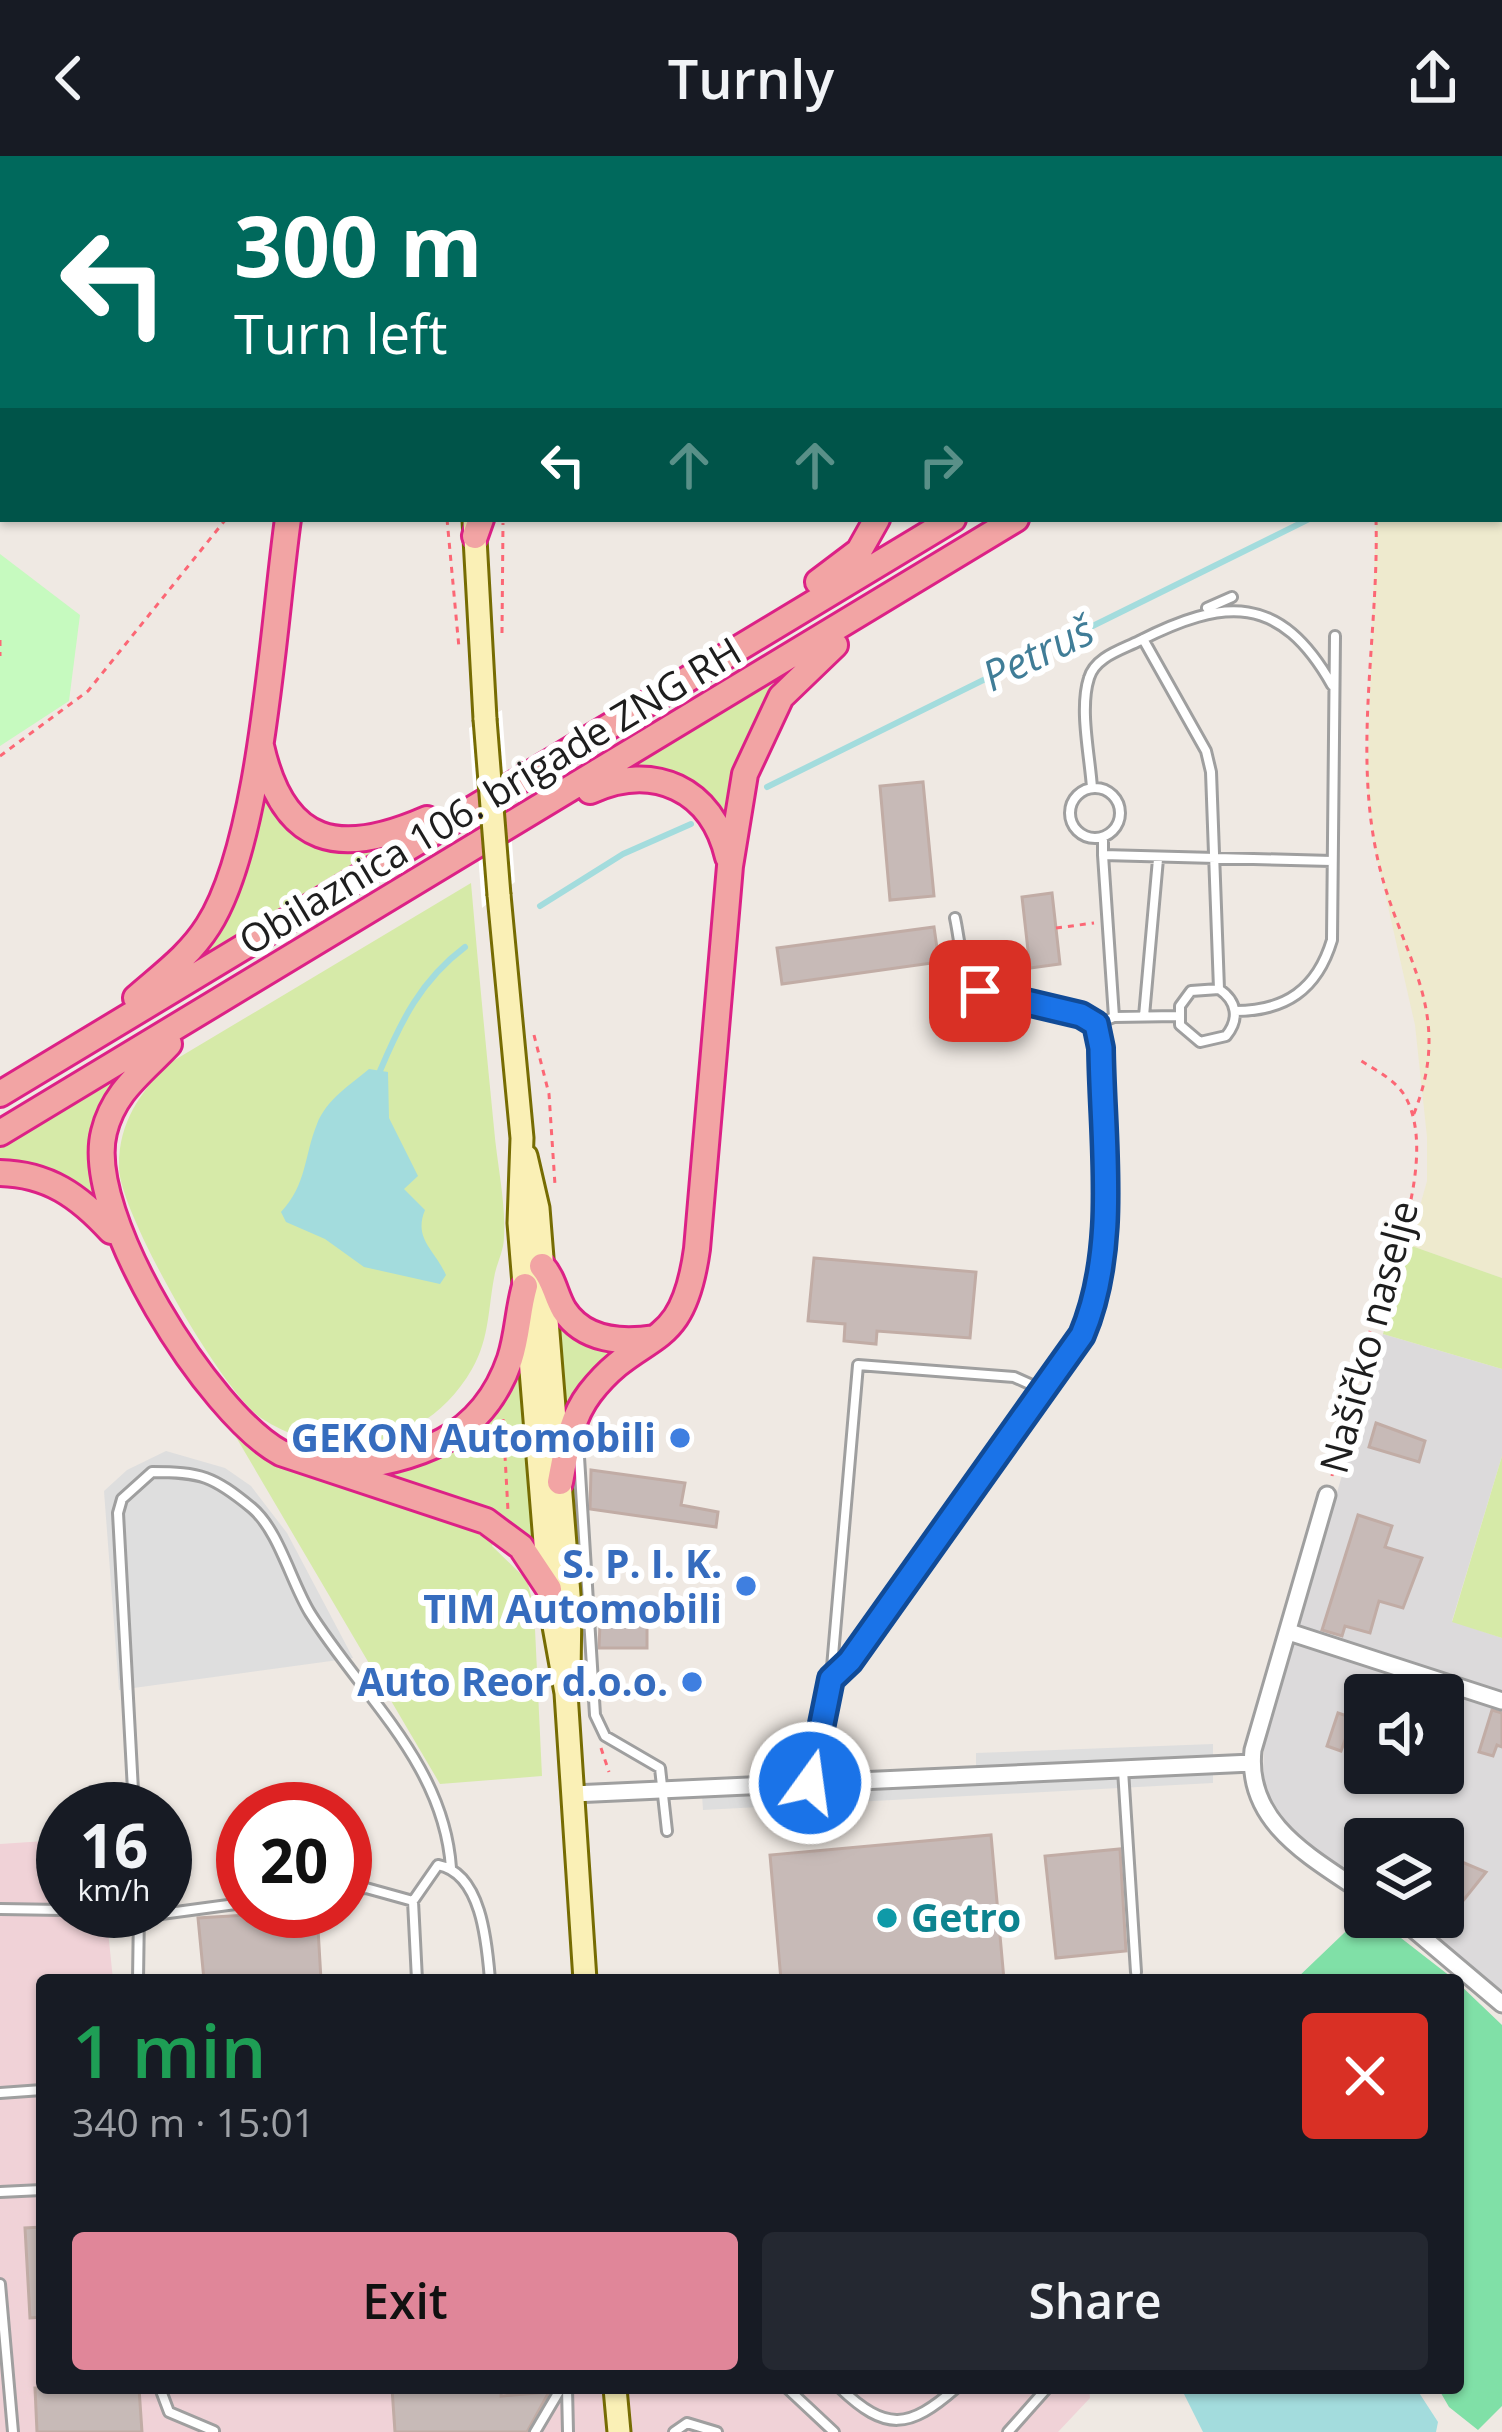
<!DOCTYPE html>
<html lang="en">
<head>
<meta charset="utf-8">
<style>
	:root { --surface:#171b24; --page:#242831; --text:#f1f3f6; --muted:#9ea1a6; --accent:#e08699 }
	body { margin:0; font-family:"Open Sans",sans-serif; background:var(--page); color:var(--text); height:100vh; display:flex; flex-direction:column; font-size:45px; white-space:nowrap }
	* { box-sizing:border-box; margin:0 }
	p { font-size:39px; color:var(--muted) }
	.icon { flex:none; width:66px; height:66px; fill:none; stroke:currentColor; stroke-width:2; stroke-linecap:round; stroke-linejoin:round }
	.map { position:relative; flex:1; overflow:hidden }
	.sheet { position:absolute; left:36px; top:1818px; width:1428px; height:420px; display:flex; flex-direction:column; background:var(--surface); border-radius:12px; box-shadow:0 3px 9px #0004 }
	.sheet>* { flex:none }
	.banner { position:absolute; left:0px; top:0px; width:1503px; height:366px; box-shadow:0 3px 9px #0004; background:#00695c; color:#fff; overflow:hidden }
	.fabs { position:absolute; left:1344px; top:1518px; display:grid; gap:24px }
	.fabs a { display:grid; place-items:center; width:120px; height:120px; border-radius:12px; background:var(--surface); box-shadow:0 3px 9px #0004; font-size:60px }
	.speed { position:absolute; left:36px; top:1626px; display:flex; gap:24px; font-size:60px; font-weight:700; text-align:center }
	.speed>* { display:grid; place-content:center; width:156px; height:156px; border-radius:50%; background:var(--surface); box-shadow:0 3px 9px #0004; line-height:1 }
	.speed small { font-size:30px; font-weight:400 }
	.speed .limit { border:18px solid #d22; background:#fff; color:#111 }
	.pin { position:absolute; display:grid; place-items:center; width:102px; height:102px; color:#fff; margin:-51px; border-radius:24px; box-shadow:0 6px 18px #0006 }
	.me { position:absolute; width:132px; margin:-66px; rotate:14deg; stroke-linejoin:round; filter:drop-shadow(0 0 9px #0008) }
	.turn { display:flex; align-items:center; gap:42px; height:252px; padding:0 36px; font-size:54px }
	.turn .icon { width:156px; height:156px; stroke-width:2.5 }
	.turn b { display:block; font-size:84px; line-height:102px }
	.lanes { display:flex; align-items:center; height:114px; padding:0 36px; background:#0003; justify-content:center; gap:60px; direction:ltr }
	.lanes .off { opacity:.35 }
	.round { display:grid; place-items:center; flex:none; width:126px; height:126px; border-radius:12px; background:var(--page) }
	.summary { display:flex; align-items:center; justify-content:space-between; height:204px; padding:0 36px }
	h1 { font-size:72px; font-weight:600; line-height:90px; color:#1e9e55 }
	.cta { display:flex; gap:24px; margin-top:auto; padding:24px 36px }
	.cta a { flex:1; height:138px; border-radius:12px; background:var(--accent); color:#111; font-size:48px; font-weight:600; line-height:138px; text-align:center }
	.cta a+a { background:var(--page); color:var(--text) }
	header { display:flex; justify-content:space-between; align-items:center; height:156px; padding:0 36px; background:var(--surface); font-size:54px; font-weight:600 }
	.map>svg:first-child { display:block }
	.residential { fill:#dcdadb; fill-rule:evenodd }
	.commercial { fill:#f0d2d7 }
	.farmland { fill:#eeeace }
	.grass { fill:#d6eaa8 }
	.park { fill:#c6fabf }
	.pitch { fill:#80e0a7 }
	.parking { fill:#dedede }
	.water { fill:#a3dcdd }
	.pier { fill:#fff }
	.lines { fill:none; stroke-linecap:round; stroke-linejoin:round }
	.stream { stroke:#a3dcdd; stroke-width:6 }
	.building { fill:#c7bab7; stroke:#c1aca5; stroke-width:3 }
	.service-casing { stroke:#9f9f9f; stroke-width:14 }
	.minor-casing { stroke:#9f9f9f; stroke-width:21 }
	.secondary-casing { stroke:#766c03; stroke-width:27 }
	.trunk-casing { stroke:#dc2186; stroke-width:30 }
	.path { stroke:#fc6775; stroke-width:3; stroke-dasharray:6 6; stroke-linecap:butt }
	.service { stroke:#fff; stroke-width:8 }
	.minor { stroke:#fff; stroke-width:15 }
	.secondary { stroke:#faf0b6; stroke-width:21 }
	.trunk { stroke:#f2a4a4; stroke-width:24 }
	.secondary-bridge-casing { stroke:#766c03; stroke-width:27; stroke-linecap:butt }
	.secondary-bridge { stroke:#faf0b6; stroke-width:21 }
	.route-casing { stroke:#114b97; stroke-width:30 }
	.route { stroke:#1a73e8; stroke-width:21 }
	.shop-dot { fill:#3f7fe0; stroke:#fff; stroke-width:4.5 }
	.culture-dot { fill:#0f9aa8; stroke:#fff; stroke-width:4.5 }
	.labels { text-anchor:middle; stroke-width:12; stroke-linejoin:round; paint-order:stroke }
	.street-label { font-size:39px; fill:#1e1e1e; stroke:#fff }
	.shop-label { font-size:39px; font-weight:bold; fill:#366cbe; stroke:#fff; text-anchor:end }
	.culture-label { font-size:39px; font-weight:bold; fill:#0d838f; stroke:#fff; text-anchor:start }
	.water-label { font-size:42px; font-style:italic; fill:#407d97; stroke:#fff }
</style>
</head>
<body>
<header><svg class="icon" aria-label="back" viewBox="0 0 24 24"><path d="M15 5l-7 7 7 7"/></svg>Turnly<svg class="icon" aria-label="share" viewBox="0 0 24 24"><path d="M12 15V3M7 8l5-5 5 5M5 13v7h14v-7"/></svg></header>
<div class="map">
<svg width="1502" height="2276" viewBox="0 0 1502 2276">
	<rect width="100%" height="100%" fill="#efe9e3"/>
	<path class="residential" d="M1383 1178 1502 1213V1300L1452 1465 1502 1482V1839L1410 1761H1443V1683H1365V1728L1297 1679 1273 1653 1263 1627 1264 1588ZM1365 1539H1443V1617H1365Z"/>
	<path class="commercial" d="M0 0H395V3H3L0 137Z
		M45 1685 63 1686V1755H106L113 1824H42V2232H1089L1090 2242 1058 2276H0V1688Z"/>
	<path class="farmland" d="M1502 98V1122L1409 1089 1427 1025V981L1415 869 1376 698 1367 628 1376 363H1500Z"/>
	<path class="grass" d="M792 511 732 657 726 659C701 624 678 610 633 611V607Z
		M254 627 343 694 385 695 193 811 189 805Z
		M471 727C478 809 486 891 494 972 497 1008 506 1046 504 1081 504 1093 498 1105 495 1117 488 1150 490 1182 472 1213 428 1290 335 1311 261 1262 222 1236 120 1058 119 1012 118 968 139 938 168 908Z
		M125 914C99 953 81 990 98 1037L91 1041 52 1015 0 1006V987Z
		M1409 1089 1502 1122V1213L1383 1178Z
		M549 1154 624 1191 562 1269Z
		M523 1204 539 1393 482 1353 380 1317C453 1305 477 1257 523 1204Z
		M233 1276C309 1335 409 1343 495 1383L492 1390 527 1424 534 1452 542 1620 440 1628Z
		M1502 1300V1482L1452 1466Z"/>
	<path class="park" d="M0 398 80 459 69 545 0 590Z"/>
	<path class="pitch" d="M1365 1757V1761H1374L1455 1824H1295Z
		M1458 1827 1502 1869V2250L1478 2274 1449 2251 1438 2232H1458Z"/>
	<path class="parking" d="M166 1295 225 1312 251 1330 287 1377 353 1502 119 1534 104 1335 127 1314Z
		M1213 1588V1627L703 1654 702 1639 976 1627V1597Z"/>
	<path class="water" d="M369 913 388 916 389 962 418 1020 404 1033 425 1054C413 1083 435 1094 446 1119L440 1128 364 1111 325 1083 286 1066 281 1056C307 1028 304 1000 317 968 326 944 350 929 369 913Z
		M1181 2232H1416L1438 2266 1436 2276H1203Z"/>
	<path class="pier" d="M502 554 515 726 482 752 469 572Z"/>
	<g class="lines">
		<path class="stream" d="M805 0 809 3
			M1330 0 1332 3
			M1168 3 1173 0
			M1500 204 1502 202
			M767 631 1309 363
			M540 750 623 698 691 668
			M380 915C401 865 421 824 465 791"/>
	</g>
	<path class="building" d="M923 626 934 740 890 744 880 630Z
		M1052 737 1060 808 1030 812 1022 741Z
		M934 771 939 806 782 828 777 792Z
		M814 1102 976 1116 970 1182 877 1175 876 1188 844 1185 845 1168 808 1165Z
		M1376 1267 1425 1285 1419 1306 1369 1291Z
		M591 1314 685 1327 681 1349 718 1356 716 1371 590 1353Z
		M1358 1359 1392 1370 1385 1391 1422 1402 1403 1452 1379 1445 1370 1477 1345 1470 1342 1480 1322 1474Z
		M600 1467H647V1492H599Z
		M1492 1554 1502 1557V1591L1497 1589 1493 1600 1479 1596Z
		M1338 1557 1353 1562 1341 1595 1327 1590Z
		M991 1679 1004 1824H781L770 1699Z
		M1120 1693 1126 1795 1056 1802 1045 1700Z
		M1450 1701 1486 1716 1454 1756 1443 1749V1712Z
		M317 1755 321 1824H204L198 1762Z
		M42 2071V2161L30 2162 25 2072Z
		M35 2232H139L142 2276H37Z
		M392 2232H501V2240L549 2236 527 2276H395Z"/>
	<g class="lines">
		<g class="service-casing">
			<path id="service" d="M356 0V3
				M747 0 751 3
				M868 0 874 3
				M994 0V3
				M1207 452 1232 441
				M1143 483 1206 595 1211 616 1219 833C1237 845 1240 863 1226 880L1200 886 1180 869V850L1191 835 1219 833
				M1092 632C1090 600 1079 553 1089 522 1095 501 1121 494 1139 485 1224 442 1280 437 1332 529
				M1070 657a25 25 0 1 1 50 0a25 25 0 1 1-50 0Z
				M1103 681V699L1332 705
				M1103 699 1114 861
				M1235 855C1285 855 1317 834 1332 784L1335 480
				M1144 860 1158 703
				M1096 868 1114 861 1178 860
				M579 1301 595 1559 605 1580 660 1612 667 1675
				M831 1523 850 1505 1081 1179C1119 1092 1102 986 1101 892L1096 868C1066 851 978 847 967 818 960 801 959 780 955 762
				M1123 1614 1136 1816
				M810 1627 831 1523 858 1209 1014 1221 1043 1234
				M134 1653 118 1357 122 1343 152 1316C201 1316 213 1320 252 1352 279 1375 291 1426 310 1457 363 1541 444 1608 451 1712
				M345 1734 366 1732 413 1745
				M0 1753 63 1754
				M71 1755 139 1761 243 1747
				M138 1824 139 1755
				M417 1824 413 1745 438 1709C482 1717 487 1788 490 1824
				M0 1937 42 1934
				M0 2036 42 2034
				M0 2128 13 2276
				M160 2232 169 2256 214 2275
				M567 2232 568 2276
				M787 2232 834 2276
				M840 2232C886 2276 909 2273 956 2232
				M535 2276 561 2232
				M674 2276 687 2267 717 2276
				M1008 2276 1047 2232"/>
		</g>
		<g class="minor-casing">
			<path id="minor" d="M1327 1339 1253 1594C1245 1668 1313 1702 1365 1738
				M1289 1476 1502 1545
				M573 1638 1252 1607
				M1399 1761 1502 1848"/>
		</g>
		<g class="secondary-casing">
			<path id="secondary" d="M449 0V3
				M474 364 485 563
				M499 739 522 982 519 1067 550 1448 566 1537 585 1824
				M526 1000 538 1052 570 1451 569 1518
				M615 2232 619 2276"/>
		</g>
		<g class="trunk-casing">
			<path id="trunk" d="M503 0 506 3
				M1500 33 1502 31
				M1500 68 1502 67
				M475 380 481 363
				M818 426 859 395 877 363
				M261 590C284 691 340 701 427 663
				M590 635C654 606 712 633 728 701
				M136 842C162 819 189 800 208 770 262 686 273 469 288 363
				M169 888C142 917 114 935 104 976 83 1058 209 1258 281 1297L486 1365 521 1391 549 1433
				M0 938 953 363
				M0 977 1016 363
				M0 1017C48 1018 79 1040 111 1075
				M542 1110C554 1123 555 1139 564 1154 584 1185 623 1187 655 1182
				M340 1313C416 1303 482 1285 510 1203 518 1179 518 1154 525 1130
				M560 1326C566 1295 570 1263 590 1237 642 1170 682 1201 697 1093L730 710 745 618 781 541 835 489"/>
		</g>
		<path class="path" d="M400 0V3
			M906 0 913 3
			M1500 119 1502 117
			M1500 257H1502
			M447 363 459 492
			M1376 363C1379 473 1354 587 1376 695 1396 798 1458 850 1413 960
			M502 477 503 367
			M0 484V500
			M0 600 88 535 226 363
			M1056 772 1094 767
			M534 879 549 938 555 1029
			M503 1263 508 1355
			M1332 1320C1339 1287 1346 1254 1355 1221 1375 1150 1440 1017 1408 946 1399 925 1378 916 1360 904
			M601 1592 609 1616"/>
		<use href="#service" class="service"/>
		<use href="#minor" class="minor"/>
		<use href="#secondary" class="secondary"/>
		<use href="#trunk" class="trunk"/>
		<g class="secondary-bridge-casing">
			<path id="secondary-bridge" d="M485 563 499 739"/>
		</g>
		<use href="#secondary-bridge" class="secondary-bridge"/>
	</g>
	<g class="lines">
		<g class="route-casing">
			<path id="route" d="M810 1627 831 1523 850 1505 1082 1179C1119 1092 1102 985 1101 892L1096 868 1081 859 980 835"/>
		</g>
		<use href="#route" class="route"/>
	</g>
	<g class="shop-dot">
		<circle cx="680" cy="1282" r="12"/>
		<circle cx="746" cy="1430" r="12"/>
		<circle cx="692" cy="1526" r="12"/>
	</g>
	<circle class="culture-dot" cx="887" cy="1762" r="12"/>
	<g class="labels">
		<g class="street-label">
			<text transform="translate(490 640) rotate(-31)" y="14">Obilaznica 106. brigade ZNG RH</text>
			<text transform="translate(1369 1181) rotate(-75)" y="14">Našičko naselje</text>
		</g>
		<g class="shop-label">
			<text x="656" y="1296">GEKON Automobili</text>
			<text x="722" y="1422">S. P. I. K.<tspan x="722" dy="45">TIM Automobili</tspan></text>
			<text x="668" y="1540">Auto Reor d.o.o.</text>
		</g>
		<g class="culture-label">
			<text x="911" y="1776">Getro</text>
		</g>
		<g class="water-label">
			<text transform="translate(1038 497) rotate(-26)" y="15">Petruš</text>
		</g>
	</g>
</svg>
<div class="fabs">
<a><svg class="icon" aria-label="sound" viewBox="0 0 24 24"><path d="M4 9h4l5-4v14l-5-4H4zM17 9q2 3 0 6"/></svg></a>
<a><svg class="icon" aria-label="layers" viewBox="0 0 24 24"><path d="M12 4l9 5-9 5-9-5zM3 14l9 5 9-5"/></svg></a>
</div>
<div class="speed"><div>16<small>km/h</small></div><div class="limit">20</div></div>
<div class="pin" style="left:980px;top:835px;background:#d93025"><svg class="icon" aria-label="arrive" viewBox="0 0 24 24"><path d="M6 21V4h12l-3 4 3 4H6"/></svg></div>
<svg class="me" style="left:810px;top:1627px" viewBox="-20 -20 40 40"><circle r="17" fill="#1a73e8" stroke="#fff" stroke-width="3"/><path d="M0-11L8 9 0 5-8 9z" fill="#fff"/></svg>
<div class="banner">
<div class="turn"><svg class="icon" aria-label="left" viewBox="0 0 24 24"><path d="M17 20v-9H6M10 6l-5 5 5 5"/></svg><div><b>300 m</b>Turn left</div></div>
<div class="lanes"><svg class="icon" aria-label="left" viewBox="0 0 24 24"><path d="M17 20v-9H6M10 6l-5 5 5 5"/></svg><svg class="icon off" aria-label="ahead" viewBox="0 0 24 24"><path d="M12 20V5M6 11l6-6 6 6"/></svg><svg class="icon off" aria-label="ahead" viewBox="0 0 24 24"><path d="M12 20V5M6 11l6-6 6 6"/></svg><svg class="icon off" aria-label="right" viewBox="0 0 24 24"><path d="M7 20v-9h11M14 6l5 5-5 5"/></svg></div>
</div>
<section class="sheet">
<div class="summary"><div><h1>1 min</h1><p>340 m · 15:01</p></div><a class="round" style="background:#d93025;color:#fff"><svg class="icon" aria-label="close" viewBox="0 0 24 24"><path d="M6 6l12 12M18 6L6 18"/></svg></a></div>
<div class="cta"><a>Exit</a><a>Share</a></div>
</section>
</div>
</body>
</html>
